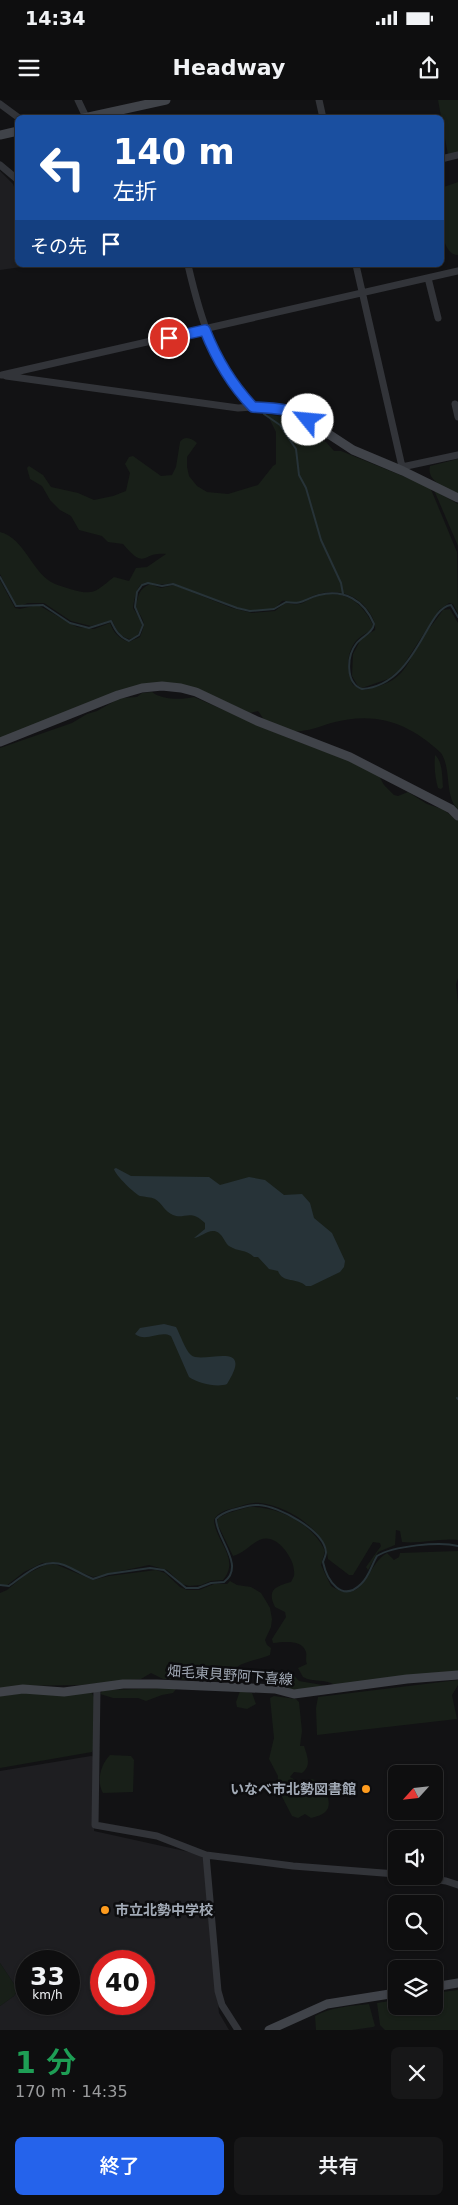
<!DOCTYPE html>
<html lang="ja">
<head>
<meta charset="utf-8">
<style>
	:root { --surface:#0e0e0f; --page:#171718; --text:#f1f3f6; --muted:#9b9c9e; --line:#2e2e2f; --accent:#2563eb }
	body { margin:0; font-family:"DejaVu Sans","Noto Sans JP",sans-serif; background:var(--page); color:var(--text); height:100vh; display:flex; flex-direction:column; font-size:19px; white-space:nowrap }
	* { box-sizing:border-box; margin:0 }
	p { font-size:16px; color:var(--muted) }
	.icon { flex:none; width:28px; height:28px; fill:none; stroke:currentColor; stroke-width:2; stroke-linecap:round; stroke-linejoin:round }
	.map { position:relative; height:1930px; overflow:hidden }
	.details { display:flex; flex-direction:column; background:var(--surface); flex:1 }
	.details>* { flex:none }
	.top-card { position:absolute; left:15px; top:15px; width:429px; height:152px; border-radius:8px; box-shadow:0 1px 4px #0004,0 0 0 1px var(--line); background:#1a4fa0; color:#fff; overflow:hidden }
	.needle { width:32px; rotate:243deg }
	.fabs { position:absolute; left:388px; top:1665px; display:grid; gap:10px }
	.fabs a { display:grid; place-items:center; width:55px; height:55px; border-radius:8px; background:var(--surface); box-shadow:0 1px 4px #0004,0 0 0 1px var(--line); font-size:25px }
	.speed { position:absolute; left:15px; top:1850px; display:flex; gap:10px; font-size:25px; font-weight:700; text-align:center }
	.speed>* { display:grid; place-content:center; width:65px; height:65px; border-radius:50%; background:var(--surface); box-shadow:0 1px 4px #0004,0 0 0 1px var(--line); line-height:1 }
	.speed small { font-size:12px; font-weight:400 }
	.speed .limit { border:8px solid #d22; background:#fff; color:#111 }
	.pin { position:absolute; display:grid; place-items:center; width:42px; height:42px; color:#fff; margin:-21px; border:2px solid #fff; border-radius:50%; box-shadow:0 1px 5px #0007 }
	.me { position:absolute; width:55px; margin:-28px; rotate:298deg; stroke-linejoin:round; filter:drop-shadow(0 0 4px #0008) }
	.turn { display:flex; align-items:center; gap:18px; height:105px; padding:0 15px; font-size:22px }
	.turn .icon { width:65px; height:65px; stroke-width:2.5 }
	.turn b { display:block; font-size:35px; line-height:42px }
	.then { display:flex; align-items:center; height:48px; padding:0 15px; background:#0003; gap:10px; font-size:19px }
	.round { display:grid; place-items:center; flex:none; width:52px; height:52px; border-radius:8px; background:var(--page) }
	.head { display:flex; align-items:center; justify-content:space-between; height:85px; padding:0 15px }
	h1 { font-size:30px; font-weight:600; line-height:38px; color:#1e9e55 }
	.action { display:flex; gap:10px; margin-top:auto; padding:10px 15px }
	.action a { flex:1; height:58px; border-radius:8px; background:var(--accent); color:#fff; font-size:20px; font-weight:600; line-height:58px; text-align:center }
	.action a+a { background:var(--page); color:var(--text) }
	.status { display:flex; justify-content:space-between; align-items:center; height:35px; padding:0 25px; background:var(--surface); direction:ltr }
	.status svg { height:14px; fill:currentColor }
	header { display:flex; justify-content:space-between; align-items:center; height:65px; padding:0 15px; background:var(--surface); font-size:22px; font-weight:600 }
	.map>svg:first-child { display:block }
	.built { fill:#1e1e21; fill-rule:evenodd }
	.green { fill:#181f18 }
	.water { fill:#273338 }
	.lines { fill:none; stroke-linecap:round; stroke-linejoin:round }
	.stream { stroke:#273338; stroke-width:2 }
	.street { stroke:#323439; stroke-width:7 }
	.secondary { stroke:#404349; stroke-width:9 }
	.route-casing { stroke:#184099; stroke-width:12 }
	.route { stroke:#2563eb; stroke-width:9 }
	.poi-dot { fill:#ff9c1e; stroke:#0d0d0f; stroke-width:2 }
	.labels { text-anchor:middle; stroke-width:5; stroke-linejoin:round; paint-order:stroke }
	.street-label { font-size:14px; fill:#a2aab6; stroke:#0d0d0f }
	.poi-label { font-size:14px; font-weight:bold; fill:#a2aab6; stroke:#0d0d0f; text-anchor:end }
</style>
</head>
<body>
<div class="status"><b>14:34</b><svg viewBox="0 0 49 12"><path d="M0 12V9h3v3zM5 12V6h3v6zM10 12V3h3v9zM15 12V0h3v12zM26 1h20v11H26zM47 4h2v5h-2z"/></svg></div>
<header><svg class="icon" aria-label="menu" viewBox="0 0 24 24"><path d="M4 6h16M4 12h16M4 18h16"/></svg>Headway<svg class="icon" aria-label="share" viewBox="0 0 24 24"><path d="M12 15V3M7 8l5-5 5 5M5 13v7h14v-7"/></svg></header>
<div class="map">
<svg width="458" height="1930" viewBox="0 0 458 1930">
	<rect width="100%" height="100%" fill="#121214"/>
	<path class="built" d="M0 71 13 84 15 90 18 165 21 167 0 170Z
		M91 1656 94 1657V1731L198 1754 204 1759 219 1913 229 1930H0V1906L14 1896 18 1890 0 1863V1671ZM26 1861H69V1904H26ZM101 1861H144V1904H101Z"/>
	<path class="green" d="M438 0H458V52L448 55Z
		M458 82V155C437 155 441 102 441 88Z
		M267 314 284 317 297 323 310 337 326 342 334 351H341L430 387 457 452 458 513 453 504 449 503 439 510 401 569 388 579 362 588 358 586 352 576 353 554 361 539 375 530C376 523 372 515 367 509 355 493 335 488 315 495 309 497 304 501 298 503 292 504 288 500 282 501 280 503 277 507 274 508 246 519 199 492 172 483 148 489 139 468 133 508L140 519 142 526 137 536 130 539C119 537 116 529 112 520L91 526 71 521 44 503H28L20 506 15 504 0 474V432C26 439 31 473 55 484 59 486 65 487 70 489 94 496 95 492 114 477L129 481 136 468 147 467 166 454C141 451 147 472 123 444L108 442 102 436 79 430 71 416 60 410 50 400 42 386 30 379 27 368 29 366 43 375 51 387 78 393 94 400 113 396 126 391 130 373 125 364 129 357 133 356 161 376 172 375 176 367 180 342C184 335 192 338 197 343L187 357V367L189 376 197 386 207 392 228 394 258 385 273 366 276 364V332Z
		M458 359V394C447 388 426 382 430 366Z
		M434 390 458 404V446Z
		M0 480 15 508 20 509 38 505 77 527 94 529 110 523C113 532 119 539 129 542L140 537C147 520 143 522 136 507 138 495 139 489 150 484L161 488 174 485 232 508 252 513 275 511 285 503C306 507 301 501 318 496 344 489 362 502 373 525 371 532 365 533 359 538 346 549 346 570 353 585L365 590C374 587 386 585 394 579 410 568 413 550 424 535 430 527 437 519 443 510L450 509 458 523V710C444 695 452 670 441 653 408 622 375 611 331 623 319 627 303 633 290 631 283 629 271 624 265 620 262 618 261 614 258 611L250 613 200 590 161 583 0 639Z
		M152 592C162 600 182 600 194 597L291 639 345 659 379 676 384 685 394 695 398 696 408 692 427 704 442 709 458 720V878L456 884 458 904V1440C439 1438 421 1444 402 1442L400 1431 396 1430 395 1445 378 1452 368 1470 366 1467 381 1446 380 1443 373 1442 353 1475H349L328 1459C326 1430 288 1406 260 1403 251 1402 242 1406 234 1408 226 1410 218 1412 214 1420 215 1441 241 1459 223 1480L211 1481 201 1485 189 1486 182 1484 167 1470 149 1465 93 1477 55 1462 42 1463 24 1472 6 1486 0 1484V648L72 623 87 614 97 611 120 598 137 597 142 593Z
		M435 655C443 662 442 677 443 687L441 689 438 688C435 678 434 665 435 655Z
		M249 1407C278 1406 313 1424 325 1451L321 1465 331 1486C365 1508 366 1464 387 1453L394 1460 399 1457 400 1453 458 1451V1571L335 1585C324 1578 313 1583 303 1577L298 1568 307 1564C305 1560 307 1557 306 1552 302 1539 284 1542 273 1543L272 1539 286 1517 285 1512 275 1507C266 1489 277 1486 291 1482L294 1476C295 1466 291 1458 285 1450 262 1423 251 1452 233 1456L217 1423 218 1418 228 1413Z
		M55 1464 93 1480 109 1476 156 1470 165 1473 180 1487 187 1490H199L214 1484H227L230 1481 237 1485 251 1487 261 1493 266 1501 270 1508 272 1519 271 1527 265 1540 267 1545 271 1548 270 1555C258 1560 244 1561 234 1569 230 1573 229 1578 223 1581L163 1579 151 1573 141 1579 82 1585 17 1586 0 1588V1493L7 1490 25 1475 45 1465Z
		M290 1571 299 1581 328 1586 297 1590 269 1586 267 1581 268 1577H283Z
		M458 1580V1585L452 1595 457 1619 317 1635 316 1608 318 1597Z
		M173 1588 176 1589 173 1593 162 1595 146 1601 138 1598H113L100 1594 103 1590Z
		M240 1591 252 1593 256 1604 247 1609 237 1607 236 1602Z
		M91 1592 94 1597V1648L92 1652 0 1668V1596L24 1593Z
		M274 1596 296 1599 299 1602 302 1631 300 1646H304C307 1656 312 1665 302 1673L294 1672 290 1677 301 1683 312 1679 323 1683C330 1702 335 1713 311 1718L305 1714 298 1718 292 1716 277 1687 278 1676 269 1659 274 1638 270 1598Z
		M110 1655 131 1656 134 1660 133 1692 103 1693C96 1681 101 1664 110 1655Z
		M0 1863 18 1890 14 1896 0 1906Z
		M458 1890V1930H385L380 1925 377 1903 396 1900V1906H434V1893Z
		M369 1904 375 1926 373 1927 352 1930H316L315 1916C331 1907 351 1906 369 1904Z"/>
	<path class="water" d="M116 1068 131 1076 209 1077 220 1085 249 1077 265 1080 284 1095 302 1094 310 1103 314 1118 332 1133 345 1161 344 1167 340 1172 311 1186H306C297 1177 283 1184 278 1171L269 1169 258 1157H254C246 1149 238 1152 229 1146 224 1142 222 1131 213 1131 206 1131 201 1137 194 1138L205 1129V1123C190 1108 184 1120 173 1115 165 1112 162 1103 155 1099 151 1097 145 1097 140 1096 135 1094 115 1075 114 1069Z
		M164 1224 176 1227C180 1234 185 1250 191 1255 202 1265 256 1238 227 1284 217 1288 198 1283 189 1277L171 1236C159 1230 146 1243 135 1234L140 1228Z"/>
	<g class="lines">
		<path class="stream" d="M264 314 280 325 296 349 299 375 306 388 321 440 341 483 343 494
			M0 477 16 506 43 505 70 523 89 528 111 521C115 530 119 537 129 541L139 535 143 525 135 507 137 492 142 485 148 483 162 486 173 484 237 508 250 511 274 509 286 502C304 505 303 499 319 495 344 489 364 500 374 524 373 533 361 537 356 544 347 556 345 583 362 589 417 585 426 507 451 505L458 517
			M457 1298 458 1299
			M0 1485 9 1486C25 1475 42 1457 64 1465 74 1469 83 1475 93 1479L108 1474 150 1468 164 1470 186 1488H198L211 1483 224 1482C246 1466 216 1438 216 1419 220 1414 226 1412 232 1410 241 1408 250 1404 259 1405 278 1406 324 1430 326 1452 326 1455 324 1459 323 1462 327 1481 342 1503 361 1484 369 1477 372 1464 377 1456 393 1446 440 1441 458 1446"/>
		<path class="street" d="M78 0 86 17
			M319 0 323 18
			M0 4 19 18
			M441 59 458 55
			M0 65 18 80
			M188 165C200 217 215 268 253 307
			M356 165 403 371
			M428 178 438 218
			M2 275 458 171
			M6 276 238 308 253 307
			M455 304 458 317
			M402 367 458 355
			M97 1588 95 1725 157 1736 206 1755 293 1766 396 1774
			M206 1755 218 1891 222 1905 238 1930
			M412 1776 446 1781 458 1785"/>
		<path class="secondary" d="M84 18 166 0
			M0 35 18 31
			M253 307 286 309 295 312 353 350 403 371 458 398
			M0 642 118 595 142 588 162 586 181 588 196 592 257 621 350 657 451 709 458 716
			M0 1592 23 1589 64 1592 123 1584H157L275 1589 294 1594 407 1579 458 1575
			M434 1887 458 1883
			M269 1930 327 1904 396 1893"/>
	</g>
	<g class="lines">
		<g class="route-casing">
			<path id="route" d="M169 238 205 230C216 258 232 285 253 307 274 308 290 308 308 320"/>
		</g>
		<use href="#route" class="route"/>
	</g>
	<g class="poi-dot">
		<circle cx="366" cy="1689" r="5"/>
		<circle cx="105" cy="1810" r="5"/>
	</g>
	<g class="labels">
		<g class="street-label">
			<text transform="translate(230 1575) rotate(4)" y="5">畑毛東貝野阿下喜線</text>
		</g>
		<g class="poi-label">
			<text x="356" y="1694">いなべ市北勢図書館</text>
			<text x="115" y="1815" text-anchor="start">市立北勢中学校</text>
		</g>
	</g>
</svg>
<div class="fabs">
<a><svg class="needle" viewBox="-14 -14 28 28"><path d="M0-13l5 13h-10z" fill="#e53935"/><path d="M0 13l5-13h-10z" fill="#9b9c9e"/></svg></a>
<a><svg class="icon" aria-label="sound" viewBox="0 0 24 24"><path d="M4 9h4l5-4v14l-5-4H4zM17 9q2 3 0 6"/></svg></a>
<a><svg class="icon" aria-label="search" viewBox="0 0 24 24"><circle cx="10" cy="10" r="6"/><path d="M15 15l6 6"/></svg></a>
<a><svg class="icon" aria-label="layers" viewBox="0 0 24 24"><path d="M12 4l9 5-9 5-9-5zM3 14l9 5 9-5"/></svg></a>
</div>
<div class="speed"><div>33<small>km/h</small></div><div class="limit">40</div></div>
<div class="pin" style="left:169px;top:238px;background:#d93025"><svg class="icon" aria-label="arrive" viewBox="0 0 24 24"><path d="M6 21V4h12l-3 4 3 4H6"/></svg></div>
<svg class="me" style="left:308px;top:320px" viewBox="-20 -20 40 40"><circle r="19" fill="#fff"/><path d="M0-13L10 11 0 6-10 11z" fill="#2563eb"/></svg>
<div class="top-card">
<div class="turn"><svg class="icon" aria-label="left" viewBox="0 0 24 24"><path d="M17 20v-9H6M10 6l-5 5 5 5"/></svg><div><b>140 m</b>左折</div></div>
<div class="then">その先<svg class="icon" aria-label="arrive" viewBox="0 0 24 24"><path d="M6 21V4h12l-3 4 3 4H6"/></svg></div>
</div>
</div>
<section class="details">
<div class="head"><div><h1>1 分</h1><p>170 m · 14:35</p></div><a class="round"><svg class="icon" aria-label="close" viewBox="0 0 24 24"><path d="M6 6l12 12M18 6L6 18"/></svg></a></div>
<div class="action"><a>終了</a><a>共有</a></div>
</section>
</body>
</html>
